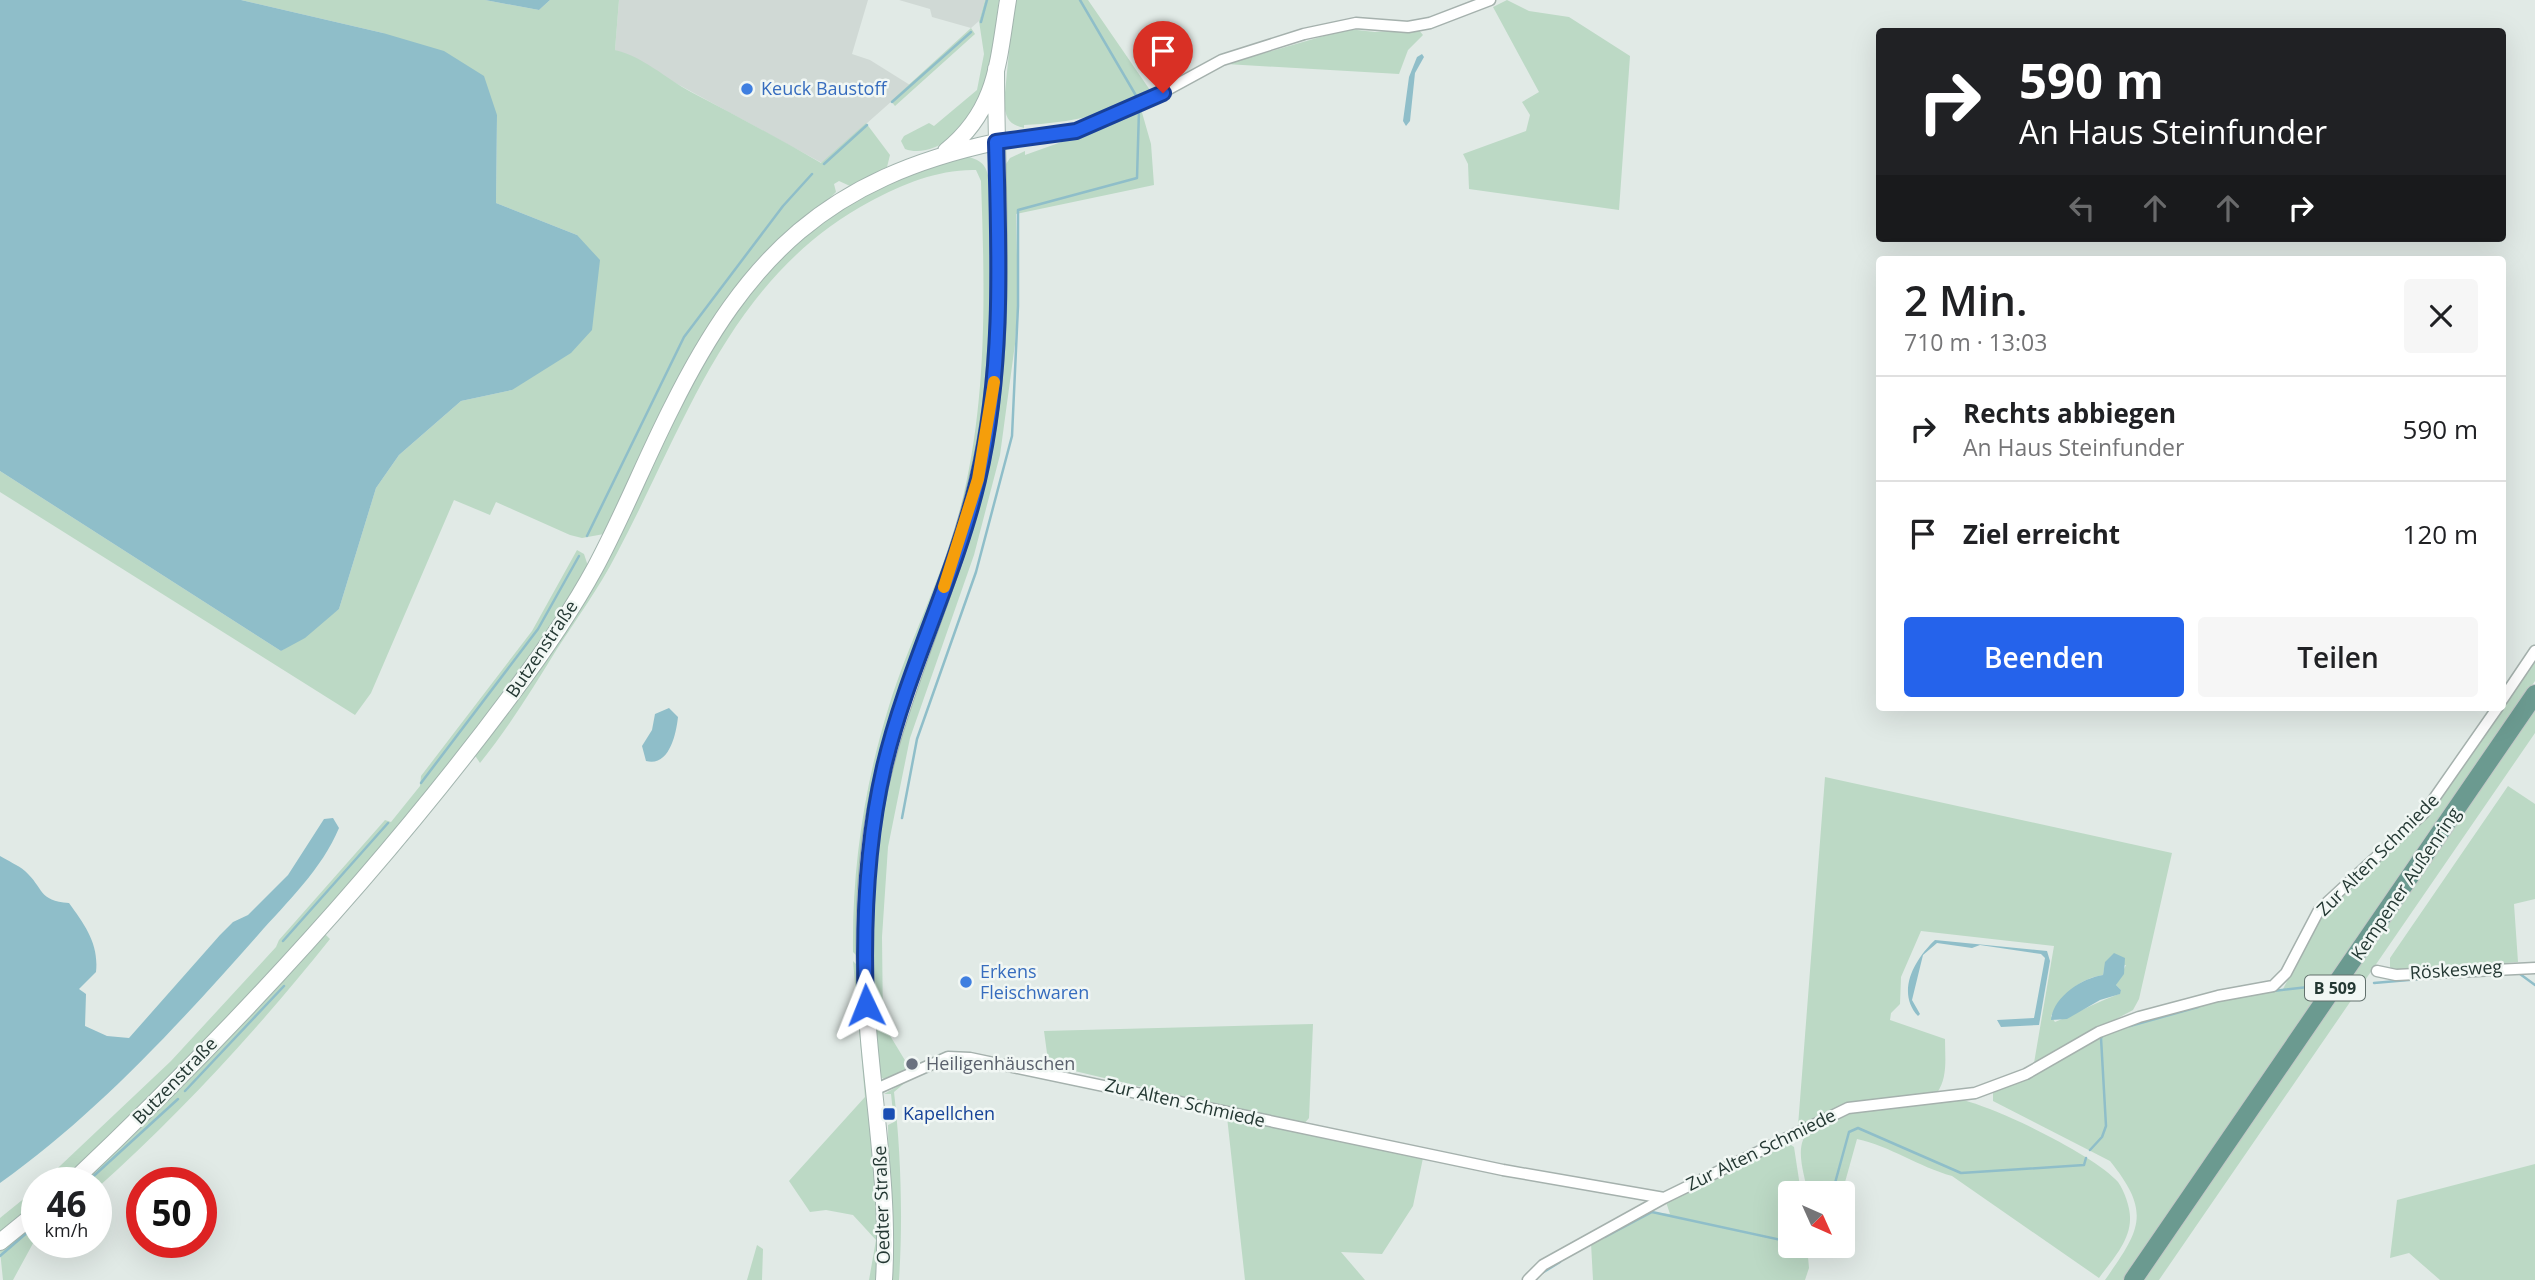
<!DOCTYPE html>
<html lang="de">
<head>
<meta charset="utf-8">
<style>
	:root { --surface:#fff; --page:#f6f6f6; --text:#202124; --muted:#757577; --line:#e0e0e0; --accent:#2563eb }
	body { margin:0; font-family:"Open Sans",sans-serif; background:var(--page); color:var(--text); height:100vh; display:flex; flex-direction:column; font-size:26px; white-space:nowrap }
	* { box-sizing:border-box; margin:0 }
	p { font-size:23px; color:var(--muted) }
	.icon { flex:none; width:38px; height:38px; fill:none; stroke:currentColor; stroke-width:2; stroke-linecap:round; stroke-linejoin:round }
	.map { position:relative; flex:1; overflow:hidden }
	.panel { position:absolute; left:1876px; top:256px; width:630px; height:455px; display:flex; flex-direction:column; background:var(--surface); border-radius:7px; box-shadow:0 7px 28px #0002 }
	.panel>* { flex:none }
	.guide { position:absolute; left:1876px; top:28px; width:630px; height:214px; border-radius:7px; box-shadow:0 7px 28px #0002; background:#202124; color:#fff; overflow:hidden }
	.needle { width:46px; rotate:135deg }
	.buttons { position:absolute; left:1778px; top:1181px; display:grid; gap:14px }
	.buttons a { display:grid; place-items:center; width:77px; height:77px; border-radius:7px; background:var(--surface); box-shadow:0 7px 28px #0002; font-size:35px }
	.speed { position:absolute; left:21px; top:1167px; display:flex; gap:14px; font-size:35px; font-weight:700; text-align:center }
	.speed>* { display:grid; place-content:center; width:91px; height:91px; border-radius:50%; background:var(--surface); box-shadow:0 7px 28px #0002; line-height:1 }
	.speed small { font-size:18px; font-weight:400 }
	.speed .limit { border:10px solid #d22; background:#fff; color:#111 }
	.pin { position:absolute; display:grid; place-items:center; width:60px; height:60px; color:#fff; margin:-72px -30px; border-radius:50% 50% 50% 0; rotate:-45deg; box-shadow:0 0 7px #0007 }
	.pin .icon { rotate:45deg }
	.me { position:absolute; width:77px; margin:-38px; rotate:358deg; stroke-linejoin:round; filter:drop-shadow(0 0 5px #0008) }
	.turn { display:flex; align-items:center; gap:24px; height:147px; padding:0 28px; font-size:32px }
	.turn .icon { width:91px; height:91px; stroke-width:2.5 }
	.turn b { display:block; font-size:49px; line-height:60px }
	.lanes { display:flex; align-items:center; height:66px; padding:0 28px; background:#0003; justify-content:center; gap:35px; direction:ltr }
	.lanes .off { opacity:.35 }
	.round { display:grid; place-items:center; flex:none; width:74px; height:74px; border-radius:7px; background:var(--page) }
	.head { display:flex; align-items:center; justify-content:space-between; height:119px; padding:0 28px }
	h1 { font-size:42px; font-weight:600; line-height:52px }
	.button { display:flex; gap:14px; margin-top:auto; padding:14px 28px }
	.button a { flex:1; height:80px; border-radius:7px; background:var(--accent); color:#fff; font-size:28px; font-weight:600; line-height:80px; text-align:center }
	.button a+a { background:var(--page); color:var(--text) }
	ul { padding:0; list-style:none }
	li { display:flex; align-items:center; gap:21px; height:105px; padding:0 28px; border-top:2px solid var(--line) }
	li div { flex:1 }
	li b { display:block; font-size:26px }
	li em { font-style:normal }
	.map>svg:first-child { display:block }
	.built { fill:#d0d9d5 }
	.green { fill:#bcd9c5; fill-rule:evenodd }
	.water { fill:#8fbec9 }
	.lines { fill:none; stroke-linecap:round; stroke-linejoin:round }
	.stream { stroke:#8fbec9; stroke-width:2.5 }
	.street-casing { stroke:#a5b1ad; stroke-width:13 }
	.secondary-casing { stroke:#a2b4ae; stroke-width:18 }
	.primary-casing { stroke:#c2c7c6; stroke-width:20 }
	.street { stroke:#fff; stroke-width:10 }
	.secondary { stroke:#fff; stroke-width:16 }
	.primary { stroke:#6b9a90; stroke-width:18 }
	.route-casing { stroke:#184099; stroke-width:18 }
	.route { stroke:#2563eb; stroke-width:12 }
	.slow { stroke:#f59e0b; stroke-width:12 }
	.shop-dot { fill:#3f7fe0; stroke:#f1f7f4; stroke-width:2.5 }
	.worship-dot { fill:#6b7280; stroke:#f1f7f4; stroke-width:2.5 }
	.transit-dot { fill:#1a4fb4; stroke:#f1f7f4; stroke-width:2.5 }
	.labels { text-anchor:middle; stroke-width:5; stroke-linejoin:round; paint-order:stroke }
	.shield { fill:#f1f7f4; stroke:#62716d; stroke-width:2 }
	.shield-label { font-size:16px; font-weight:bold; fill:#243833 }
	.shop-label { font-size:18px; fill:#366cbe; stroke:#f1f7f4; text-anchor:start }
	.street-label { font-size:18px; fill:#243833; stroke:#f1f7f4 }
	.worship-label { font-size:18px; fill:#5b616d; stroke:#f1f7f4; text-anchor:start }
	.transit-label { font-size:18px; fill:#164399; stroke:#f1f7f4; text-anchor:start }
</style>
</head>
<body>
<div class="map">
<svg width="2535" height="1280" viewBox="0 0 2535 1280">
	<rect width="100%" height="100%" fill="#e1eae6"/>
	<path class="built" d="M619 0H868L852 54 870 60 910 85 822 163 615 50Z
		M899 0H985L979 21 971 28 932 17 930 9Z"/>
	<path class="green" d="M241 0H485L539 10 550 0H619L615 50C644 57 665 78 691 92 735 115 778 138 821 163L866 123 890 155 887 167 850 186 839 181 834 184 836 192C811 219 776 236 752 266 691 344 650 445 604 534L582 538 570 535 496 502 490 515 454 500 371 693 355 715 0 492V471L281 651 339 609 376 488 399 455 461 401 512 390 577 235 496 203 497 115 383 33Z
		M985 0H999C995 25 990 90 980 108 968 131 931 159 905 149L901 141 904 136 929 123 934 126 977 90 984 54 979 21Z
		M1014 0H1088L1152 93C1110 114 1071 123 1024 125V128C1008 124 1006 118 1004 103Z
		M1507 0 1529 11 1569 17 1630 56 1619 210 1469 189 1468 164 1463 154 1526 131 1530 115 1522 102 1539 92 1493 7Z
		M971 28 975 34 895 106 891 101Z
		M1348 29 1375 32 1418 29 1423 35 1408 50 1399 74 1226 64Z
		M1141 109 1151 144 1154 185 1016 214 1018 298 1015 344 1000 455 974 555 910 738 888 847 882 937 883 1024 906 1062V1072L889 1081 877 1076C866 990 870 902 879 816L1001 371 1007 292 1004 167 1010 158 1025 151V155L1112 124Z
		M969 157C986 162 987 169 990 185L992 292 989 371 979 448 963 515 893 714 858 957 853 952C852 869 864 786 889 706 909 642 940 582 958 517 988 406 985 294 981 181L976 170C939 169 903 184 871 201 729 277 687 422 616 555 599 588 577 618 557 649 533 688 509 727 480 763L474 754 561 637 604 569 676 410 727 320 774 261 846 204 915 170Z
		M577 550 584 554 588 566 550 635 380 852 169 1083 63 1183H42L171 1061 276 947 279 940 385 820 391 822 420 786 421 776 532 631Z
		M2535 656V681L2126 1280H2105C2140 1230 2152 1213 2110 1161L1993 1101V1093L2111 1030 2229 997 2283 989 2323 912 2426 815 2446 792Z
		M2535 703V733L2159 1280H2140Z
		M1825 777 2172 853 2139 999 2133 1010 2034 1063 2054 946 1921 931 1901 977 1900 1004 1891 1013 1890 1020 1945 1039C1945 1058 1948 1077 1937 1093L1846 1105 1798 1126ZM2126 965 2116 985 2121 990 2119 994C2097 1002 2077 1013 2055 1022L2051 1016C2064 995 2077 979 2103 975L2104 969Z
		M2508 786 2535 804V899L2514 904 2518 962 2394 971 2390 967V958Z
		M398 850 325 934 330 939C259 1028 181 1113 96 1189V1183H82L185 1084Z
		M853 961 858 966 876 1165 879 1280H869L876 1240 853 1215 826 1210 810 1212 789 1181 865 1097Z
		M1313 1024 1309 1118 1303 1125 1062 1068H1049L1044 1031Z
		M907 1081 894 1092C901 1153 903 1219 899 1280H890L888 1125 894 1122 891 1094H884Z
		M1957 1099C1991 1104 2096 1156 2118 1182 2124 1190 2130 1207 2130 1217 2131 1241 2111 1261 2099 1278L1952 1176C1919 1167 1890 1146 1857 1139L1842 1193H1808C1805 1178 1797 1155 1803 1140 1817 1105 1924 1103 1957 1099Z
		M1227 1117 1423 1158 1413 1206 1382 1254 1341 1252 1365 1280H1245Z
		M1785 1141 1794 1147 1801 1193 1790 1194V1246H1807L1809 1268 1805 1280H1593L1591 1243 1651 1212 1670 1214 1666 1202Z
		M2535 1164V1280H2440L2409 1253 2390 1258 2397 1200Z
		M37 1188V1207L0 1235V1218Z
		M37 1222V1236L13 1280H3L0 1251Z
		M757 1245 763 1249 762 1280H747Z"/>
	<path class="water" d="M0 0H241L383 33 444 51 484 76 497 115 496 203 577 235 600 260 592 330 571 353 512 390 461 401 399 455 376 488 339 609 305 638 281 651 0 471Z
		M485 0H550L539 10Z
		M1422 54 1424 57 1415 73 1410 121 1406 126 1403 121 1409 77 1417 57Z
		M669 708 678 717C676 735 669 767 646 761L642 746 652 730 655 714Z
		M333 818 339 828C322 869 287 902 258 935 180 1023 97 1114 0 1183V856C8 861 18 865 25 871 44 888 38 901 69 903 85 925 99 944 96 972L79 989 86 994 85 1026 107 1036 129 1038 220 935 233 922 248 915 288 875 324 819Z
		M1935 940 2047 951 2050 961 2039 1025 2001 1027 1997 1020 2034 1018 2045 958 2041 954 1980 945 1972 948 1937 943 1923 955 1912 1000 1920 1014 1918 1016C1896 992 1914 960 1935 940Z
		M2114 953 2125 958 2124 974 2116 985 2121 990 2120 994 2100 1000 2067 1019 2051 1020C2053 997 2082 978 2103 975L2105 962Z"/>
	<g class="lines">
		<path class="stream" d="M1080 0 1138 99
			M981 22 987 0
			M892 102 971 32
			M824 164 867 125
			M587 536 684 337 783 206 812 174
			M421 783 538 629 579 556
			M902 818 917 739 976 572 1012 436 1018 306V210L1137 178 1139 110
			M283 941 388 823
			M2520 974 2535 985
			M2374 983 2420 979
			M2273 991 2317 986
			M2130 1026 2198 1007
			M185 1091 284 986
			M2090 1150 2102 1137 2106 1126 2101 1038 2104 1034
			M86 1183 178 1099
			M1832 1194 1849 1132 1858 1128 1961 1173 2084 1165 2086 1158
			M1605 1237 1652 1212 1790 1242
			M1799 1246 1807 1254
			M1816 1255 1823 1246
			M0 1256 37 1224
			M1542 1273 1560 1262"/>
		<g class="street-casing">
			<path id="street" d="M996 142 1076 131 1143 103 1222 60 1304 34 1356 23 1408 27 1430 23 1490 0
				M2502 700 2535 651
				M2377 971 2396 975 2535 968
				M874 1090 948 1057 970 1058 1503 1170 1664 1198
				M1528 1280 1543 1265 1664 1198 1848 1108 1975 1093 2026 1074 2099 1032 2139 1017 2218 996 2273 986 2286 973 2319 910 2424 813 2498 707"/>
		</g>
		<g class="secondary-casing">
			<path id="secondary" d="M946 151C998 109 998 61 1008 0
				M71 1183C230 1033 381 870 512 694 542 654 571 612 595 568 623 516 645 460 672 407 747 256 828 178 996 142
				M0 1242 37 1212
				M884 1280C889 1199 876 1120 869 1040 863 972 862 904 871 836 888 712 948 602 977 481 1010 346 996 206 996 69"/>
		</g>
		<g class="primary-casing">
			<path id="primary" d="M2133 1280 2535 694"/>
		</g>
		<use href="#street" class="street"/>
		<use href="#secondary" class="secondary"/>
		<use href="#primary" class="primary"/>
	</g>
	<g class="lines">
		<g class="route-casing">
			<path id="route" d="M866 1005C863 925 866 845 884 767 907 669 955 578 978 480 1004 368 999 255 996 142L1076 131 1163 93"/>
		</g>
		<use href="#route" class="route"/>
		<path class="slow" d="M944 587 978 479 994 382"/>
	</g>
	<g class="shop-dot">
		<circle cx="747" cy="89" r="7"/>
		<circle cx="966" cy="982" r="7"/>
	</g>
	<circle class="worship-dot" cx="912" cy="1064" r="7"/>
	<rect class="transit-dot" x="882" y="1107" width="14" height="14" rx="3.5"/>
	<g class="labels">
		<rect class="shield" x="2305" y="975.5" width="60" height="25" rx="5"/>
		<g class="shield-label">
			<text x="2335" y="994">B 509</text>
		</g>
		<g class="shop-label">
			<text x="761" y="95">Keuck Baustoff</text>
			<text x="980" y="978">Erkens<tspan x="980" dy="21">Fleischwaren</tspan></text>
		</g>
		<g class="street-label">
			<text transform="translate(542 649) rotate(-56)" y="6">Butzenstraße</text>
			<text transform="translate(2378 855) rotate(-45)" y="6">Zur Alten Schmiede</text>
			<text transform="translate(2406 884) rotate(-56)" y="6">Kempener Außenring</text>
			<text transform="translate(2456 970) rotate(-4)" y="6">Röskesweg</text>
			<text transform="translate(175 1081) rotate(-46)" y="6">Butzenstraße</text>
			<text transform="translate(1185 1103) rotate(13)" y="6">Zur Alten Schmiede</text>
			<text transform="translate(1761 1150) rotate(-26)" y="6">Zur Alten Schmiede</text>
			<text transform="translate(882 1205) rotate(-92)" y="6">Oedter Straße</text>
		</g>
		<g class="worship-label">
			<text x="926" y="1070">Heiligenhäuschen</text>
		</g>
		<g class="transit-label">
			<text x="903" y="1120">Kapellchen</text>
		</g>
	</g>
</svg>
<div class="buttons">
<a><svg class="needle" viewBox="-14 -14 28 28"><path d="M0-13l5 13h-10z" fill="#e53935"/><path d="M0 13l5-13h-10z" fill="#757577"/></svg></a>
</div>
<div class="speed"><div>46<small>km/h</small></div><div class="limit">50</div></div>
<div class="pin" style="left:1163px;top:93px;background:#d93025"><svg class="icon" aria-label="arrive" viewBox="0 0 24 24"><path d="M6 21V4h12l-3 4 3 4H6"/></svg></div>
<svg class="me" style="left:866px;top:1005px" viewBox="-20 -20 40 40"><path d="M0-17L14 15 0 8-14 15z" fill="#2563eb" stroke="#fff" stroke-width="4"/></svg>
<div class="guide">
<div class="turn"><svg class="icon" aria-label="right" viewBox="0 0 24 24"><path d="M7 20v-9h11M14 6l5 5-5 5"/></svg><div><b>590 m</b>An Haus Steinfunder</div></div>
<div class="lanes"><svg class="icon off" aria-label="left" viewBox="0 0 24 24"><path d="M17 20v-9H6M10 6l-5 5 5 5"/></svg><svg class="icon off" aria-label="ahead" viewBox="0 0 24 24"><path d="M12 20V5M6 11l6-6 6 6"/></svg><svg class="icon off" aria-label="ahead" viewBox="0 0 24 24"><path d="M12 20V5M6 11l6-6 6 6"/></svg><svg class="icon" aria-label="right" viewBox="0 0 24 24"><path d="M7 20v-9h11M14 6l5 5-5 5"/></svg></div>
</div>
<section class="panel">
<div class="head"><div><h1>2 Min.</h1><p>710 m · 13:03</p></div><a class="round"><svg class="icon" aria-label="close" viewBox="0 0 24 24"><path d="M6 6l12 12M18 6L6 18"/></svg></a></div>
<ul>
<li><svg class="icon" aria-label="right" viewBox="0 0 24 24"><path d="M7 20v-9h11M14 6l5 5-5 5"/></svg><div><b>Rechts abbiegen</b><p>An Haus Steinfunder</p></div><em>590 m</em></li>
<li><svg class="icon" aria-label="arrive" viewBox="0 0 24 24"><path d="M6 21V4h12l-3 4 3 4H6"/></svg><div><b>Ziel erreicht</b></div><em>120 m</em></li>
</ul>
<div class="button"><a>Beenden</a><a>Teilen</a></div>
</section>
</div>
</body>
</html>
